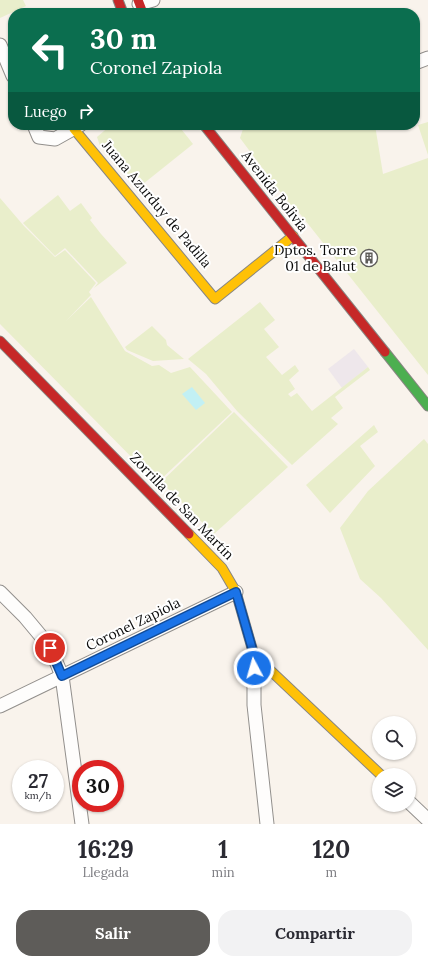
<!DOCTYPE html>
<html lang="es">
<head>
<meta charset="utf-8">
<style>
	:root { --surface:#fff; --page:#f2f2f3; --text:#2b2b33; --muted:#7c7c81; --accent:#5e5c59 }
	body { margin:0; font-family:Lora,serif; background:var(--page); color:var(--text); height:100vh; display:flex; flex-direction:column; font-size:15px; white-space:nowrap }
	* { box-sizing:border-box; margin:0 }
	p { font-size:13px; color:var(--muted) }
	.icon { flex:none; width:22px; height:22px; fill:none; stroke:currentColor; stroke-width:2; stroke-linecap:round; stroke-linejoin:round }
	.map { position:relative; height:824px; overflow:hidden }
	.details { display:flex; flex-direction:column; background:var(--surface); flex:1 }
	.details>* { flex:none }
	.guide { position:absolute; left:8px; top:8px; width:412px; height:122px; border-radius:16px; box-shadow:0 1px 3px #0004; background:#0b6e4f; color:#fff; overflow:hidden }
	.fabs { position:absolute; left:372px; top:716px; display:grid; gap:8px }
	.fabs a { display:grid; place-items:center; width:44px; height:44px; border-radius:50%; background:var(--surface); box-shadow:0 1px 3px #0004; font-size:20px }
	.speed { position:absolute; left:12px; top:760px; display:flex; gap:8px; font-size:20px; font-weight:700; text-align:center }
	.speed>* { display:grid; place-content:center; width:52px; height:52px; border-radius:50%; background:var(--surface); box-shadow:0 1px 3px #0004; line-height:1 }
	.speed small { font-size:10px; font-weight:400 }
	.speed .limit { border:6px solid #d22; background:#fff; color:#111 }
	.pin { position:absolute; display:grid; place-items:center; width:34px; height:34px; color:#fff; margin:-17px; border:2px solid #fff; border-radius:50%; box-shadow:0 1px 4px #0007 }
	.me { position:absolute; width:44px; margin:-22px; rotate:354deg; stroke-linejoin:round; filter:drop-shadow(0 0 3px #0008) }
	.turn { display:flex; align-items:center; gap:14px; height:84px; padding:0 16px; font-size:18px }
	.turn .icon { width:52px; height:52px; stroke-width:2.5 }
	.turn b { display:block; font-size:28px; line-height:34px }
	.then { display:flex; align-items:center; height:38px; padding:0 16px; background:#0003; gap:8px; font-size:15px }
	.eta { display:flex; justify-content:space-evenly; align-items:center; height:68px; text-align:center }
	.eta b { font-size:24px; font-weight:800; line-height:28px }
	.primary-button { display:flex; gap:8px; margin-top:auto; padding:8px 16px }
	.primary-button a { flex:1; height:46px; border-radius:16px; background:var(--accent); color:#fff; font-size:16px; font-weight:800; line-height:46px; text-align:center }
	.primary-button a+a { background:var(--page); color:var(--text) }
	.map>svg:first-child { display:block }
	.industrial { fill:#eee7eb }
	.green { fill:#e9eecb }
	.water { fill:#c2f0f4 }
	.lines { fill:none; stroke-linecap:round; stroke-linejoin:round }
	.street-casing { stroke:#928f8c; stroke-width:15 }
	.fast-casing { stroke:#888682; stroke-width:11 }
	.slow-casing { stroke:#888682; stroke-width:11 }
	.jam-casing { stroke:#888682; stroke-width:11 }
	.street { stroke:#fefdfc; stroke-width:13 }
	.fast { stroke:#4caf50; stroke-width:9 }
	.slow { stroke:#ffc107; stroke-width:9 }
	.jam { stroke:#c62828; stroke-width:9 }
	.route-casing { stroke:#114b97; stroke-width:10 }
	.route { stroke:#1a73e8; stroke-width:7 }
	.labels { text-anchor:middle; stroke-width:4; stroke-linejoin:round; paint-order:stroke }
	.street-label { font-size:14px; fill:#0a0a0a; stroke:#fff }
	.poi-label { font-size:14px; fill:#0a0a0a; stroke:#fff; text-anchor:end }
</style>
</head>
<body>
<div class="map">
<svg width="428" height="824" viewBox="0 0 428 824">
	<rect width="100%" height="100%" fill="#f9f3ec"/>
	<path class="industrial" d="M354 349 368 367 342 388 328 369Z"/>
	<path class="green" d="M0 0H23L26 6 0 18Z
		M428 122V155L418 125Z
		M111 125H178L193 144 138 188 125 171 100 146 97 137Z
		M258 125H375L383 174 428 158V375L293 205H290L240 138 243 129Z
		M58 195 70 211 81 203 92 218 90 220 101 234 127 263 94 288 98 283 65 248 55 256 23 223Z
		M0 198 24 226 55 257 65 250 96 283 89 292 91 295 66 321 91 297 125 351 152 366 159 365 171 373 190 367 232 412 157 483 0 324Z
		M260 302 275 320 264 329 279 347 266 357 282 375 295 365 299 371 289 380 295 389 288 394 291 397 297 393 312 411 368 367 370 370 335 397 343 408 331 418 338 424 292 465 237 411 206 374 188 359Z
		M152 326 166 340 167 345 184 359 153 361 127 350 125 347Z
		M234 412 288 467 214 534 161 482Z
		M374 425 378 432 360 446 375 466 330 513 306 485Z
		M424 439 428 444V650L381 598 360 579 340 528 368 491Z"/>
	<path class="water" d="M192 387 205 403 196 410 182 394Z"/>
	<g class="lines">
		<g class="street-casing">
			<path id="street" d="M139 4 153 0
				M0 45 13 76
				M415 63 428 58
				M34 125 39 137 55 139 80 125
				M0 592 25 617 50 647 62 676 82 824
				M254 655V705L267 824
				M0 706 236 592
				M409 802 428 820"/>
		</g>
		<g class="fast-casing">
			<path id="fast" d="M385 352 428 406"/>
		</g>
		<g class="slow-casing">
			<path id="slow" d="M74 129 215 299 293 236
				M189 534 222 568 236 592 254 655 381 775"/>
		</g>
		<g class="jam-casing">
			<path id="jam" d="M118 0 123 13
				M138 0 143 13
				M204 125 385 352
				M0 341 189 534"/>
		</g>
		<use href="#street" class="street"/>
		<use href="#fast" class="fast"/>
		<use href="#slow" class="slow"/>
		<use href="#jam" class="jam"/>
	</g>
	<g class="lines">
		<g class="route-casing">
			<path id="route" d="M50 648 62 676 236 592 254 655V668"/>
		</g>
		<use href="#route" class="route"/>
	</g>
	<defs>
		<g id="building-ring" transform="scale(0.9)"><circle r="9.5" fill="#fff" stroke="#5e5c59" stroke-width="1.5"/><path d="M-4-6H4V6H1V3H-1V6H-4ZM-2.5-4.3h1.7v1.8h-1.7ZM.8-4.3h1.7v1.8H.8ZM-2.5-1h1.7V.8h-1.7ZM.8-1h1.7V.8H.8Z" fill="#5e5c59"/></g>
	</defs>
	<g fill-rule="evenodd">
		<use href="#building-ring" x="369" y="258"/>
	</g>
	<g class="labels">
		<g class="street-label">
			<text transform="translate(275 191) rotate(52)" y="5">Avenida Bolivia</text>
			<text transform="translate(157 204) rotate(50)" y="5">Juana Azurduy de Padilla</text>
			<text transform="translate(182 506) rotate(46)" y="5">Zorrilla de San Martín</text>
			<text transform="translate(133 624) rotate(-26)" y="5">Coronel Zapiola</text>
		</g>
		<g class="poi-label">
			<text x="356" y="255">Dptos. Torre<tspan x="356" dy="16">01 de Balut</tspan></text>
		</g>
	</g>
</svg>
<div class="fabs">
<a><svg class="icon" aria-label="search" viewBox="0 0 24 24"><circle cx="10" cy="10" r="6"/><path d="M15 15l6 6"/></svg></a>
<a><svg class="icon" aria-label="layers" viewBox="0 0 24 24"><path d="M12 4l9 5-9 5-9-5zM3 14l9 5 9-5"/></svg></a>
</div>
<div class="speed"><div>27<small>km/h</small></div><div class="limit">30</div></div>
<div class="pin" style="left:50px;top:648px;background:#d93025"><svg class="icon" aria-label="arrive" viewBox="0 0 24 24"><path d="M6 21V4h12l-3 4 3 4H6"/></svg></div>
<svg class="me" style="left:254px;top:668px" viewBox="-20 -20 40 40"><circle r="17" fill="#1a73e8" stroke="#fff" stroke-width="3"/><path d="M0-11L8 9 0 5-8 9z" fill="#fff"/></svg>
<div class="guide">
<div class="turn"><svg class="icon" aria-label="left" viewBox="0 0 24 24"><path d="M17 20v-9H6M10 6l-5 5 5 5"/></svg><div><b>30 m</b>Coronel Zapiola</div></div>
<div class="then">Luego<svg class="icon" aria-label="right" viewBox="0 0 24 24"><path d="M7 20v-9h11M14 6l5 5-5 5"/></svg></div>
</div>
</div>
<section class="details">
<div class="eta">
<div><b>16:29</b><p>Llegada</p></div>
<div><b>1</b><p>min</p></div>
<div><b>120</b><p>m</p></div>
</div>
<div class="primary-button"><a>Salir</a><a>Compartir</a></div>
</section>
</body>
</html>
